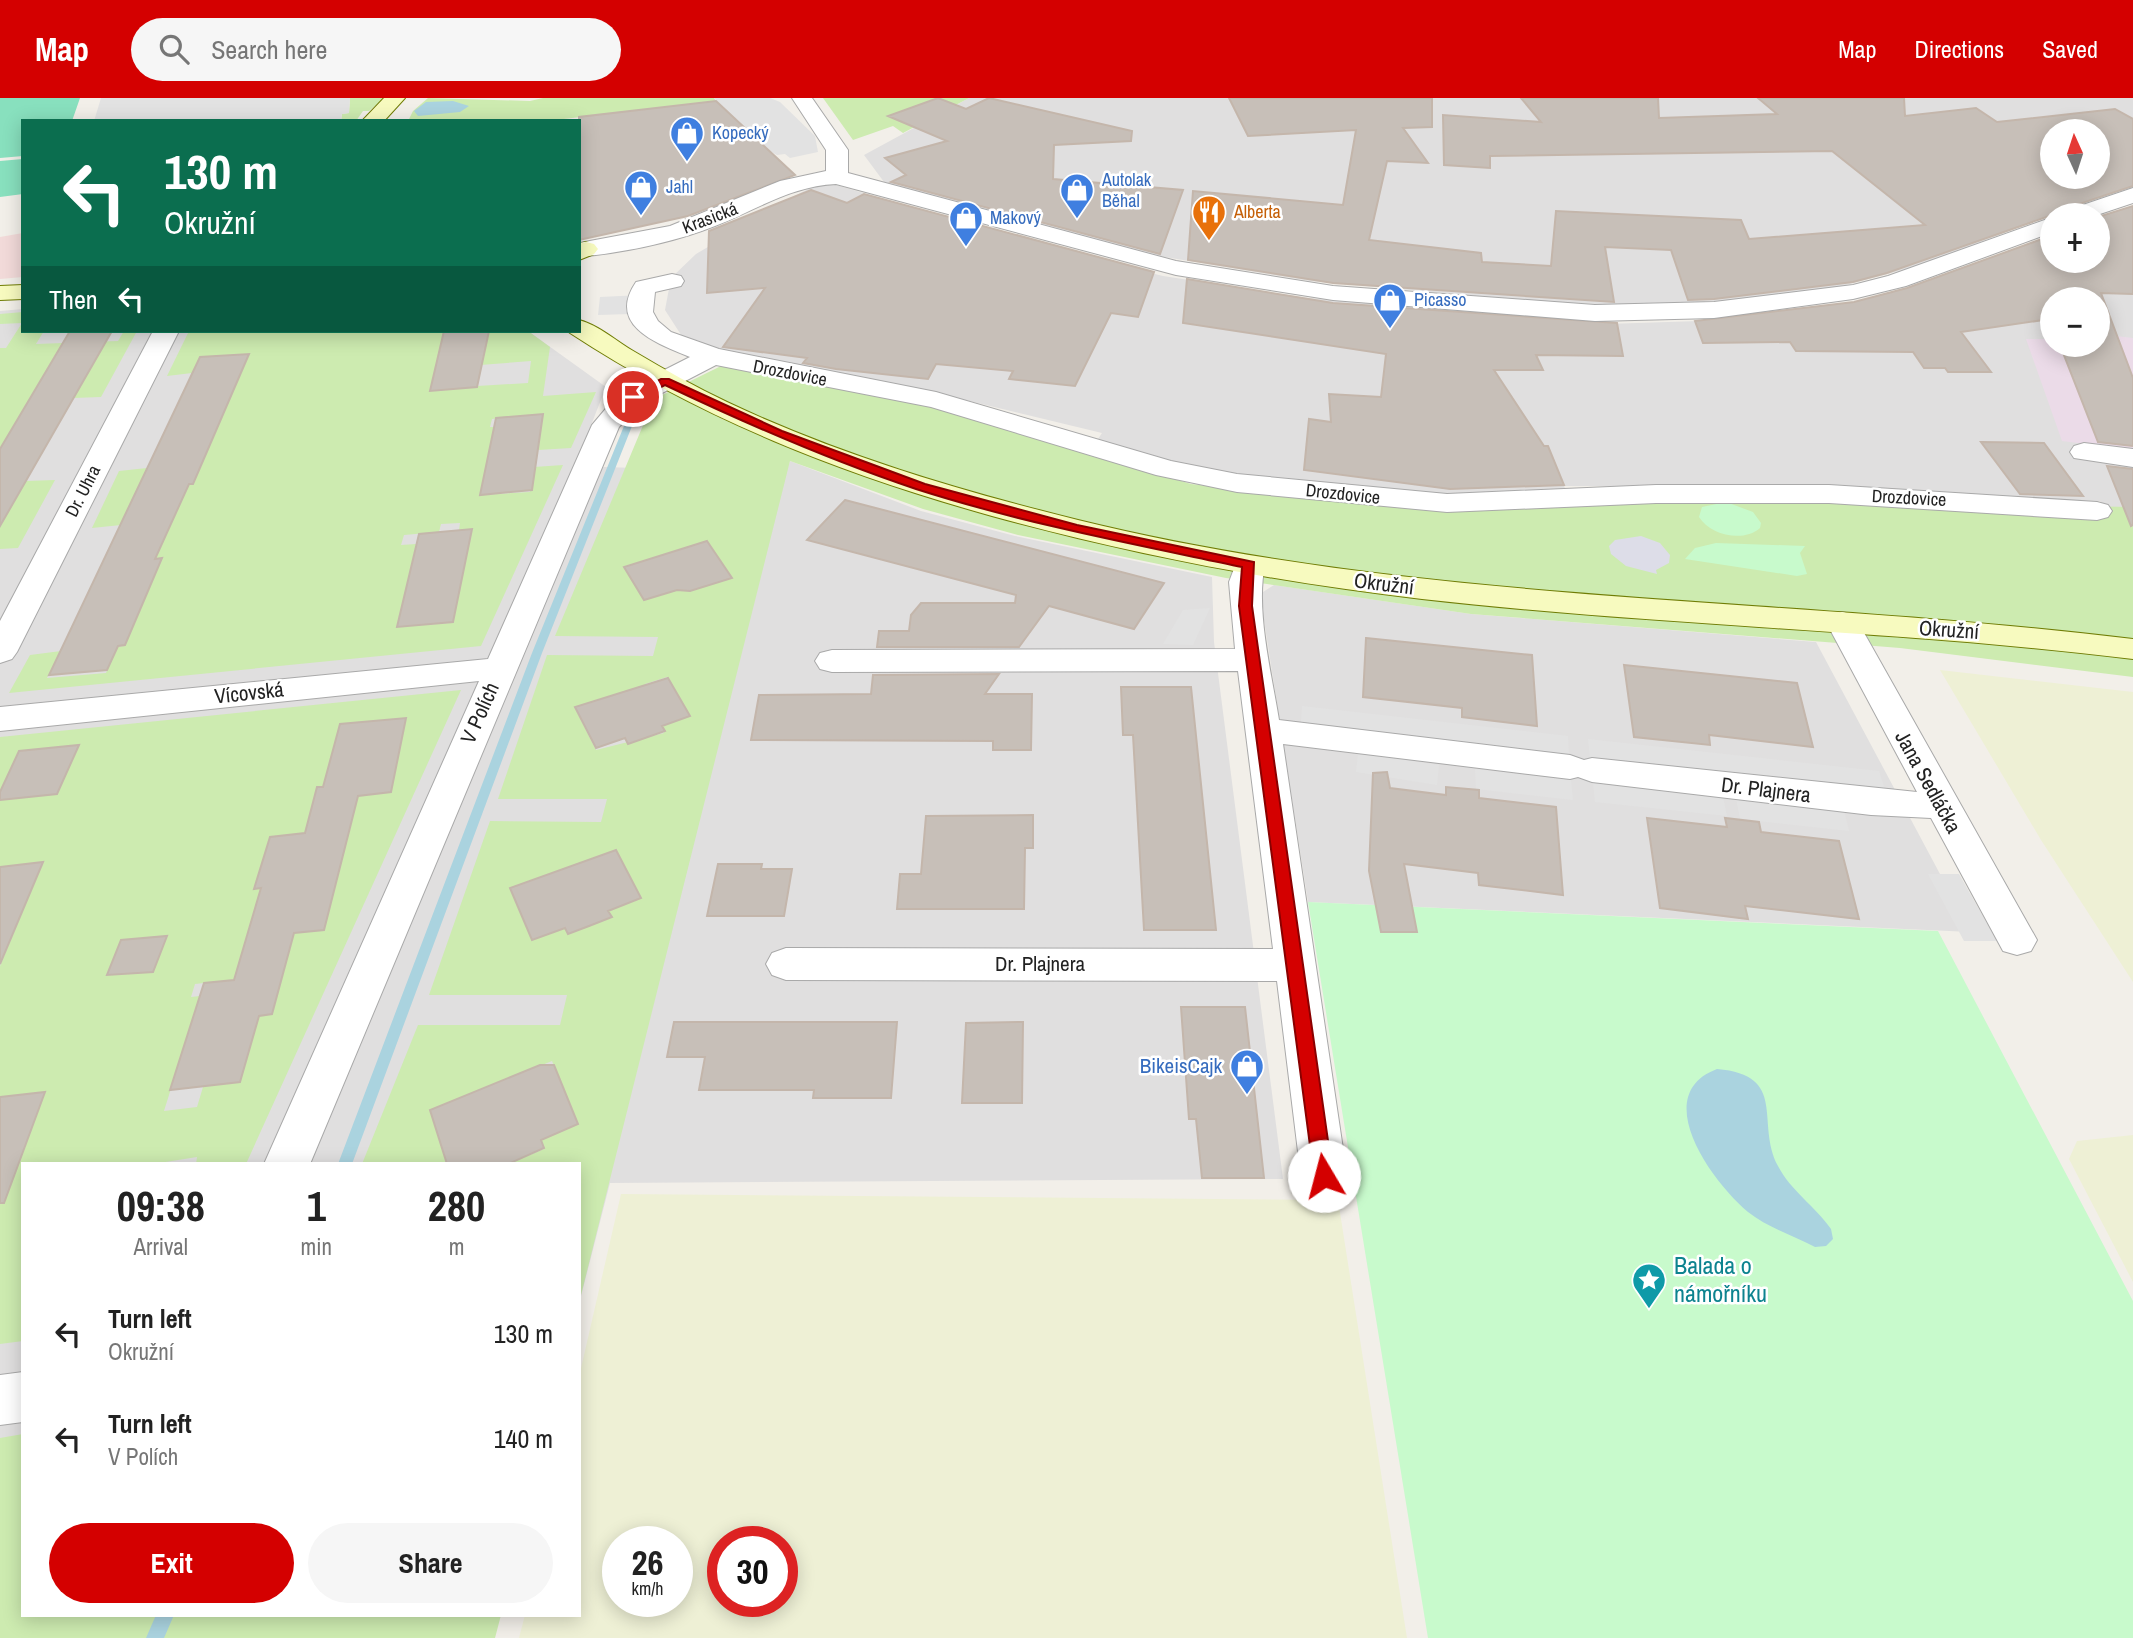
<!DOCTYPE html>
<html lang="en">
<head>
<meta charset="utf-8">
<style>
	:root { --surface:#fff; --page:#f6f6f6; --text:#222; --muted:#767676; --accent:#d40000 }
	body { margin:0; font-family:"Archivo Narrow",sans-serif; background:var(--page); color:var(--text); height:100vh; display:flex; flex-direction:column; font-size:26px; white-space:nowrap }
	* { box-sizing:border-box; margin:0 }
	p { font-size:23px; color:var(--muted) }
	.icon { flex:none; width:38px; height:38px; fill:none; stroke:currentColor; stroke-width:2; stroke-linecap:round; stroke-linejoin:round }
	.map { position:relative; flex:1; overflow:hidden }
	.sheet { position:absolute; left:21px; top:1064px; width:560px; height:455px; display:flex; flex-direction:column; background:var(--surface); border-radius:0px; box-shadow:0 4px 18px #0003 }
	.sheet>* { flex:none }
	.banner { position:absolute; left:21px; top:21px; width:560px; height:214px; border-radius:0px; box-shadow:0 4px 18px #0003; background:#0b6e4f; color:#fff; overflow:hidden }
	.needle { width:46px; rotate:357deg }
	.fabs { position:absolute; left:2040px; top:21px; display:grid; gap:14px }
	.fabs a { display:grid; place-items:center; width:70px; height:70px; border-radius:50%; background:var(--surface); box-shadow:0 4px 18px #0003; font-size:35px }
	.speed { position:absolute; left:602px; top:1428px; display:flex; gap:14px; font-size:35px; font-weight:700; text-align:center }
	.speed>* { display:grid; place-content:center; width:91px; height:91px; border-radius:50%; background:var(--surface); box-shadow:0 4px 18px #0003; line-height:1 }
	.speed small { font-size:18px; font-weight:400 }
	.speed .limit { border:10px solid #d22; background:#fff; color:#111 }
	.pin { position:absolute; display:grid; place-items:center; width:60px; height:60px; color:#fff; margin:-30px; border:4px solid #fff; border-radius:50%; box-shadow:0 2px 7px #0007 }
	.me { position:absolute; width:77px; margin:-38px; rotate:352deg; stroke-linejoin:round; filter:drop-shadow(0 0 5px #0008) }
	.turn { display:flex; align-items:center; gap:24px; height:147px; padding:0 28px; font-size:32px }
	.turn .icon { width:91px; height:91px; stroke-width:2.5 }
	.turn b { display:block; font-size:49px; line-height:60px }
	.then { display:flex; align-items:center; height:66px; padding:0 28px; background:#0003; gap:14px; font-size:26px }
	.eta { display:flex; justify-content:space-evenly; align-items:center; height:119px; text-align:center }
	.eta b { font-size:42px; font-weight:800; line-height:49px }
	.primary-button { display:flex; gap:14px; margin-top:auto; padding:14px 28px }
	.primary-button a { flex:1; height:80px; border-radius:42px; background:var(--accent); color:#fff; font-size:28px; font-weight:800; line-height:80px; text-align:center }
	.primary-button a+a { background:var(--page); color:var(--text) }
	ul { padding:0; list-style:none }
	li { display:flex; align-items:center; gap:21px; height:105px; padding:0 28px }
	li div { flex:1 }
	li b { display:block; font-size:26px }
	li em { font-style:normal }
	header { display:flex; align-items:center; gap:42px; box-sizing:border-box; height:98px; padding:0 35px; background:var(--accent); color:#fff }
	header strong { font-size:33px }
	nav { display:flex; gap:38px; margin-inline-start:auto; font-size:24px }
	.search { width:490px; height:63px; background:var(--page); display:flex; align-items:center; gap:18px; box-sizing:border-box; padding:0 24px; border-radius:38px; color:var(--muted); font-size:26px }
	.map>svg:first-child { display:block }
	.residential { fill:#e0dfdf; fill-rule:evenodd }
	.commercial { fill:#f2dad9 }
	.industrial { fill:#ebdbe8 }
	.farmland { fill:#eef0d5; fill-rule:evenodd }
	.grass { fill:#cdebb0; fill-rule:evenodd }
	.park { fill:#c8facc }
	.pitch { fill:#88e0be }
	.parking { fill:#e2e2e2 }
	.plaza { fill:#dddde8 }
	.water { fill:#aad3df }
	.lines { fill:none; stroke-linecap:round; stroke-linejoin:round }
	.stream { fill:#aad3df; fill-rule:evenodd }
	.building { fill:#c7bfb8; stroke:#c4b6ab; stroke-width:2; fill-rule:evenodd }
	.street-casing { stroke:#a9a9a9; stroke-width:2 }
	.secondary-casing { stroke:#707d05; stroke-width:2 }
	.street { fill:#fff; fill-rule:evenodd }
	.secondary { fill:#f7fabf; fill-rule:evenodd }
	.route { fill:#d40000; stroke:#8a0000; stroke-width:2 }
	.labels { text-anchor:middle; stroke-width:5; stroke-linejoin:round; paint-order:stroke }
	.far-shop-label { font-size:18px; fill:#366cbe; stroke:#fff; text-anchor:start }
	.far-food-label { font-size:18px; fill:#c56008; stroke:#fff; text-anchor:start }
	.far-street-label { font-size:18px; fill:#222; stroke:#fff }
	.street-label { font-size:21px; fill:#222; stroke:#fff }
	.shop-label { font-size:21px; fill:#366cbe; stroke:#fff; text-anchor:end }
	.near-culture-label { font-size:24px; fill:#0d838f; stroke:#fff; text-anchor:start }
</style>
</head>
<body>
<header>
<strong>Map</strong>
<div class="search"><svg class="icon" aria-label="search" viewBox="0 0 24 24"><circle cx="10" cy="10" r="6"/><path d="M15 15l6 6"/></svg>Search here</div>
<nav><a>Map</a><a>Directions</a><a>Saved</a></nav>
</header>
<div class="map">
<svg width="2133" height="1540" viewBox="0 0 2133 1540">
	<rect width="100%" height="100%" fill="#f2efe9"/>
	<path class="residential" d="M969 0H2133V89L2080 105 1925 166 1827 192 1740 202 1623 207 1543 204 1310 183 1141 155 1014 123 884 84 864 57ZM2053 33H2098V79H2053Z
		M836 87 1081 158 1163 178 1308 200 1606 226 1699 223 1813 213 2053 163H2098V120L2133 108V442L2100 403 2029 402 1841 389 1564 388 1569 399H1428L1269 385 1094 347 1102 335 924 292 747 261 685 243 665 212 671 180 696 156 800 95 815 88ZM2053 201H2098V247H2053Z
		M23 211V233H528L606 289 575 368 786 375 790 363 921 413 1015 438 1212 479 1214 544 1283 1081 610 1085 579 1206V1066H23V1517L495 1540H0V213Z
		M1274 487 1471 516 1816 544 1971 834 1308 804 1261 503 1263 494Z"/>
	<path class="commercial" d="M23 135V179L0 181V139Z"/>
	<path class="industrial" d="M2116 238 2133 240V352L2062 343 2026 241H2053V247H2098Z"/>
	<path class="farmland" d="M1940 572 2133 594V884L2041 742Z
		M2133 1037V1184L2069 1061 2077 1043Z
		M621 1096 1338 1102 1407 1540H519L525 1517H579V1279ZM618 1444H677V1503H618ZM723 1444H782V1503H723Z"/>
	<path class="grass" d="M350 0H384L369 13H363L356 23H341L342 16 349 15Z
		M428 0 530 3 543 0H714L716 3 547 23H408L413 13Z
		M823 0H969L903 35 893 28 853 42Z
		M23 214V233H44L36 246 118 243 124 233H137L101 299 73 300 12 331 0 350V250H6L22 225 0 226V216Z
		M189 233H528L550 249 543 298 596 294 571 350 538 352 542 316 492 321 490 329H494L481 397 530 394 534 369 563 367 481 548 9 595 30 557 61 553 47 580 106 575 117 549 123 548 162 461 154 462 181 404 121 427 92 430 119 373 147 370 137 393 192 386 249 256 200 259 192 275 167 278ZM531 263 528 285 477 288 480 267ZM460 425 459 432 471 431 450 525 397 529 416 446 401 447 404 437 439 434 441 426Z
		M721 268 945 310 1191 386 1417 411 1676 401 2133 409V579L1900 550 1471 516 1226 480 1018 437 923 411 790 363 579 1205V1066H508L544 1051 541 1042 578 1026 552 963 430 1012 447 1066H362L418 927H560L567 897H429L490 723 601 724 607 701H498L547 557 653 558 658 539 555 538 654 301ZM667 579 690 618 662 628 664 635 596 652 575 610 647 591 645 586ZM616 752 641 800 608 813 611 819 568 836 565 830 532 842 510 791Z
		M55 382 18 450 0 451V410L11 409 26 383Z
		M461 592 246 1066H196L197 1059 153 1066H23V1243L0 1246V868L43 764 0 769V639ZM321 733 247 840 261 790H254L270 739ZM167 838 153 873 107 877 121 842ZM267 878 280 886 272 916 259 918 240 984 203 989 197 1009 164 1013 200 898 191 899 195 886Z
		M23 1336V1517H501L495 1540H0V1340Z"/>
	<path class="park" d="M1726 404 1753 414 1761 425 1760 430C1743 445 1710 437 1699 419L1702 409Z
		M1716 445 1805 448 1800 455 1807 476 1797 478 1685 461 1695 450Z
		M1308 804 1938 833 2133 1203V1540H1428Z"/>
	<path class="pitch" d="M0 0H80L72 23H23V58L0 60Z
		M23 61V96L0 99V63Z"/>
	<path class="parking" d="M101 0H350L349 15 342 16 341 23H94Z
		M714 0H770L780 4 815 38 818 54 790 60 785 56 777 57 766 51Z
		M641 197 630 216 598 217 600 199Z
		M1210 510 1193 547 1163 546 1183 512Z
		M1302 608 1568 638 1569 658 1301 625Z
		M1588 641 1879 673 1885 692 1590 660Z
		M1358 655 1439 667 1437 687 1356 674Z
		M1475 671 1571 682 1573 702 1476 691Z
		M1593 685 1723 698 1727 718 1595 704Z
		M1736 701 1844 713 1849 733 1740 721Z
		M1928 776H1959L1997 843H1964Z"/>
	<path class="plaza" d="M1641 438 1660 445 1670 457 1669 465 1656 472 1657 476 1626 468 1611 456 1609 448 1615 442Z"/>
	<path class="water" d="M453 3 469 8 460 14 418 18 414 13 426 4Z
		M1717 971C1789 977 1755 1025 1778 1068 1791 1093 1815 1108 1831 1131L1833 1141 1826 1148 1815 1149C1793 1138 1767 1129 1748 1114 1713 1085 1648 997 1717 971Z"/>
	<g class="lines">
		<path class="stream" d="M630 320 634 323 542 555 352 1066H338L532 555 626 323Z
			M156 1517H174L164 1540H146Z"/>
	</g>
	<path class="building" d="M938 0 966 11 989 0 1132 33 1131 43 1054 47 1053 81 1183 92 1160 156 891 84 906 77 885 60 947 43 888 18Z
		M1229 0H1432V29L1403 30 1428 65 1387 63 1369 142 1481 155 1482 164 1551 168 1556 113 1741 122 1749 141 1925 127 1832 53 1490 58V70L1444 67 1443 17 1541 24 1521 0H1658L1659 20 1777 16 1758 0H1904L1905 18 1976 10 1997 24 2115 11 2133 21V88L2067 110 2062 117H2052L1887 175 1853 184 1714 201 1688 202 1671 152 1605 149 1614 204 1333 185 1188 162 1193 93 1343 107 1356 32 1248 38ZM2053 33H2098V79H2053Z
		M716 3 795 77 688 118 579 142V19Z
		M811 92 847 105 864 96 1154 174 1138 219 1111 215 1075 288 1009 281 1013 273 936 266 928 281 836 271 803 265 807 260 723 249 765 190 707 195 709 133Z
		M2133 108V196L2101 195 2133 280V348L2098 344 2060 247H2098V201H2053V227L2050 221 1961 234 1991 274H1948L1945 270H1924L1913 254 1796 253 1790 244 1703 245 1695 223 1854 204 1907 190 2053 137V163H2098V119Z
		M1187 181 1333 205 1617 225 1623 258 1536 257 1543 272H1494L1544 348H1548L1564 387 1450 391 1304 372 1309 321 1331 324 1329 296 1381 299 1386 256 1183 225Z
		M70 233H112L0 428V351Z
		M444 233H489L477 289 430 293Z
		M249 256 193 386H189L155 461 162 460 125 547 118 548 107 572 49 577 200 259Z
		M543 316 532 392 480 397 496 320Z
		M1981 344 2044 345 2083 398 2020 396Z
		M2107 368 2133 371V427L2131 428Z
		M845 402 1164 485 1134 531 1049 508 1019 549H877L879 533H909L911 517 921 505H1015L1016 497 807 442Z
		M472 431 453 524 397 529 419 436Z
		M707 443 732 480 690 493 677 492 644 502 624 469Z
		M1366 540 1532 557 1537 628 1462 619V610L1363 599Z
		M1624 567 1797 585 1813 649 1709 637 1710 647 1634 639Z
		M999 576 985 596H1032L1031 652H993V643L751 642 759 597 871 596 873 577Z
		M668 580 690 618 662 628 665 633 628 646 625 640 596 650 575 609Z
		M1121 589H1191L1216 832H1144L1133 637H1123Z
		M406 620 391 694 358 698 324 832 294 835 272 916 259 918 240 984 170 992 204 885 234 882 261 790 254 791 270 739 305 735 317 689H323L340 626Z
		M79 647 57 696 0 702V694L19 653Z
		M1387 674 1390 690 1446 697V689L1479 692V700L1556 709 1563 797 1479 787 1478 775 1404 766 1417 834H1381L1369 773 1373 675Z
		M1033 717V750H1025L1024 811H897L900 776H921L926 718Z
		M1647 720 1727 729 1725 720 1759 724 1761 734 1839 743 1859 821 1745 808 1748 821 1660 810Z
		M616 752 641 800 608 813 612 819 589 828 568 836 565 830 532 842 510 790Z
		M43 764 0 866V769Z
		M718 766H762L761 771H792L784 818H707Z
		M167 838 153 874 107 877 121 842Z
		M1181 909H1245L1264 1080H1202L1196 1021H1189Z
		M674 924H897L891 1000H813L814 992H699L705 959H667Z
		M1023 924 1022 1005H962L966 925Z
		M540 967H554L578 1026 541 1042 544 1050 508 1066H447L430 1012Z
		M45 994 4 1105H0V999Z"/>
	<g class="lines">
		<g class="street-casing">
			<path id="street" d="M792 0H812L848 52V75L1176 163 1333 188 1595 207 1714 204 1853 187 1888 178 2053 119V134L1906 188 1853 201 1714 220 1595 223 1333 202 1176 177 836 86C791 88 756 112 715 128 672 145 626 154 579 159V145L670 128 780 83 826 73V52Z
				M2133 90V105L2097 117H2065L2068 112Z
				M672 176 681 178 684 183 681 188 655 194 653 214 658 223 671 234 719 251 936 294 1171 363 1237 376 1447 396 1656 387H1829L2097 404 2108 407 2112 413 2108 419 2097 422 1829 405H1656L1447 414 1237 394 1156 377 931 309 716 267 639 307 619 329 310 1066H264L479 583 0 633V609L488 561 592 327 619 295 690 259C658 246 606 228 636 184Z
				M153 233H179L17 554 12 561 0 565V523Z
				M2084 345 2133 351V369L2074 360 2070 354 2074 348Z
				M1249 458 1260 460 1265 467C1255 511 1272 577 1279 622L1570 657 1584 662 1592 660 1917 694 1826 524 1830 517 1842 514 1854 517 2037 842 2031 853 2017 857 2003 853 1931 720 1871 717 1592 684 1578 679 1570 681 1283 646 1347 1078 1340 1092 1324 1098 1308 1092 1301 1078 1277 883 786 882 772 877 766 866 772 855 786 850 1273 851 1238 573 832 574 820 571 815 563 820 555 832 552 1235 551 1229 484 1238 460Z
				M23 1274V1324L0 1327V1277Z"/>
		</g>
		<g class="secondary-casing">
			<path id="secondary" d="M384 0H405L384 23H362Z
				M586 144 594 146 598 151 594 156 579 162V146Z
				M23 187V201L0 202V188Z
				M579 222C599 227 617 244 635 254 665 272 696 289 727 304 839 357 958 392 1078 422 1424 507 1781 498 2133 541V561C1897 532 1658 528 1422 501 1277 484 1133 457 992 418 842 376 701 321 570 235L568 233H579Z"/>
		</g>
		<use href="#street" class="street"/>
		<use href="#secondary" class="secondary"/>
	</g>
	<path class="route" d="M661 281H669L782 333 925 386 1077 427 1254 464 1252 508 1333 1078 1330 1084H1317L1314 1078 1239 508 1242 469C1133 446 1022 425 916 391 829 362 747 326 665 287L637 301 627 299Z"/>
	<defs>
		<g id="shop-pin" transform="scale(1.75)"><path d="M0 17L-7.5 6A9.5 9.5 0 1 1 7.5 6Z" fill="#3f7fe0" stroke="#fff"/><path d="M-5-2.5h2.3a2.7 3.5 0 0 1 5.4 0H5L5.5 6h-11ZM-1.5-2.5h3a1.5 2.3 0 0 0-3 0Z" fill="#fff"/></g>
		<g id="restaurant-pin" transform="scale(1.75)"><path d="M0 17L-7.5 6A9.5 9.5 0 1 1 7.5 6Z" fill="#e8710a" stroke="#fff"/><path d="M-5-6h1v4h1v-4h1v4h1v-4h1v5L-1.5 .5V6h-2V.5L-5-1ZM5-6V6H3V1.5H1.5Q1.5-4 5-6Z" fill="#fff"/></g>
		<g id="sight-pin" transform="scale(1.75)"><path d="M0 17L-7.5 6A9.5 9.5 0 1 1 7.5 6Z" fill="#0f9aa8" stroke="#fff"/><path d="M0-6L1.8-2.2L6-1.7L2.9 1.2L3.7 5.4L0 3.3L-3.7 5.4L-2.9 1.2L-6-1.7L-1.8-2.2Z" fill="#fff"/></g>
	</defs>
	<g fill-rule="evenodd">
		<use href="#shop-pin" x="687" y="35"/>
		<use href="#shop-pin" x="641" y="89"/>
		<use href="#shop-pin" x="1077" y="92"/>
		<use href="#restaurant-pin" x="1209" y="114"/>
		<use href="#shop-pin" x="966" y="120"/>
		<use href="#shop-pin" x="1390" y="202"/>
		<use href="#shop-pin" x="1247" y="968"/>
		<use href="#sight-pin" x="1649" y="1182"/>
	</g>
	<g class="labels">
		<g class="far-shop-label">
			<text x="712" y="41">Kopecký</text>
			<text x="1102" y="88">Autolak<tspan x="1102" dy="21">Běhal</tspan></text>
			<text x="666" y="95">Jahl</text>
			<text x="990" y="126">Makový</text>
			<text x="1414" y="208">Picasso</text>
		</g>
		<g class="far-food-label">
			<text x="1234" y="120">Alberta</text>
		</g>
		<g class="far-street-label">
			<text transform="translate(710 120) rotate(-21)" y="6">Krasická</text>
			<text transform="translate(790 275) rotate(11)" y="6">Drozdovice</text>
			<text transform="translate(83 393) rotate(-63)" y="6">Dr. Uhra</text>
			<text transform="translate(1343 396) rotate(6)" y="6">Drozdovice</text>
			<text transform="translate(1909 400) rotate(3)" y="6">Drozdovice</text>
		</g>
		<g class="street-label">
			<text transform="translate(1384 486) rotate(7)" y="7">Okružní</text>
			<text transform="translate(1949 532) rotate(4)" y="7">Okružní</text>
			<text transform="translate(249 595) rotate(-6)" y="7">Vícovská</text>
			<text transform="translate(480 615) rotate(-66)" y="7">V Polích</text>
			<text transform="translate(1928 684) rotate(61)" y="7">Jana Sedláčka</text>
			<text transform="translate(1766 692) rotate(7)" y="7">Dr. Plajnera</text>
			<text x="1040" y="873">Dr. Plajnera</text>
		</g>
		<g class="shop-label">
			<text x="1222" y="975">BikeisCajk</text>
		</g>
		<g class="near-culture-label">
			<text x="1674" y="1176">Balada o<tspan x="1674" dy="28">námořníku</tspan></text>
		</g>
	</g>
</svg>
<div class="fabs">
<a><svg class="needle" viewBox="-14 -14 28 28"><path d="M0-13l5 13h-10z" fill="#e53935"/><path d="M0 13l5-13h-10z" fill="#767676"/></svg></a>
<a>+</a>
<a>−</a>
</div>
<div class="speed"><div>26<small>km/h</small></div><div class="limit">30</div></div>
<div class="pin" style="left:633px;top:299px;background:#d93025"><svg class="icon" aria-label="arrive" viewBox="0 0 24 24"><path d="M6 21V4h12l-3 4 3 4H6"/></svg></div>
<svg class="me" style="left:1324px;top:1078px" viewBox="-20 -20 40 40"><circle r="19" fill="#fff"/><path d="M0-13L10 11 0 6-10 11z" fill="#d40000"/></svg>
<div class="banner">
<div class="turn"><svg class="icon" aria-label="left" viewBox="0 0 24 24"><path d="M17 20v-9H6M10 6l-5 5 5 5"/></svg><div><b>130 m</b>Okružní</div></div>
<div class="then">Then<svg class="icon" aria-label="left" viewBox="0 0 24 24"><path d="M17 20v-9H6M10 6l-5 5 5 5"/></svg></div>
</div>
<section class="sheet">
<div class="eta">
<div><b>09:38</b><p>Arrival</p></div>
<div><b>1</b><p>min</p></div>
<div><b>280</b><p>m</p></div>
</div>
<ul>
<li><svg class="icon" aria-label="left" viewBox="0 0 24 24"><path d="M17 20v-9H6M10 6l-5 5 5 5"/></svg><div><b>Turn left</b><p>Okružní</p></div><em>130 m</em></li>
<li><svg class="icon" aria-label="left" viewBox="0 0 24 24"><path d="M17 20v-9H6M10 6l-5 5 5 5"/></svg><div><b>Turn left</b><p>V Polích</p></div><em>140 m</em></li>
</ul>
<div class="primary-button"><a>Exit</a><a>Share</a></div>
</section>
</div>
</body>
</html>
